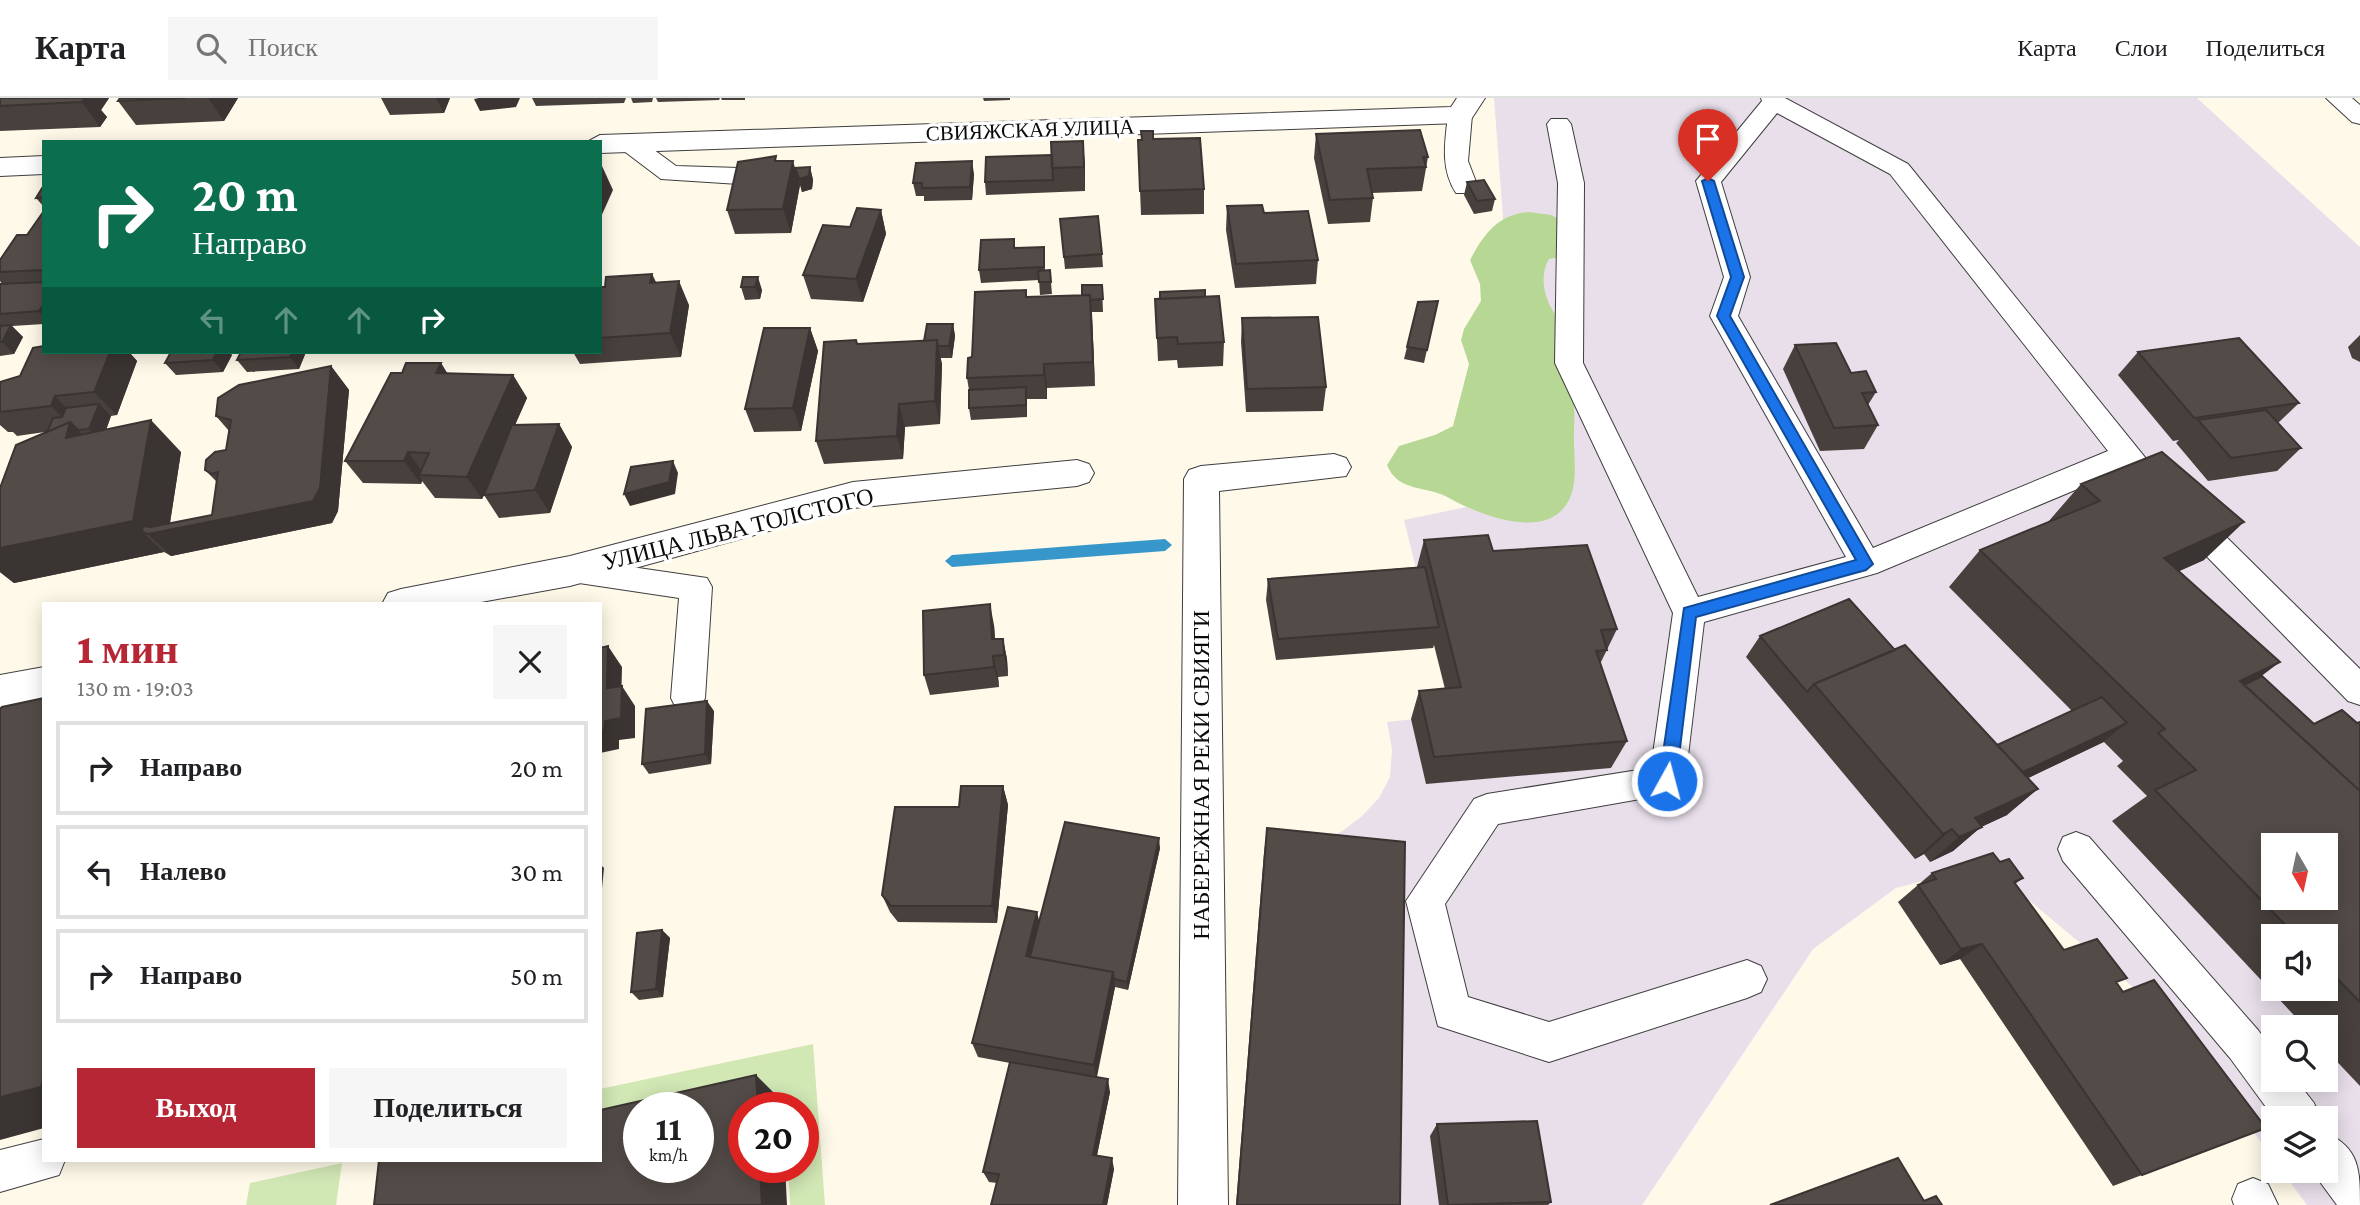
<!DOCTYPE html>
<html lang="ru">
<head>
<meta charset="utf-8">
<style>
	:root { --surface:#fff; --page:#f6f6f6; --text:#202124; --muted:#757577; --line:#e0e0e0; --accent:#b72635 }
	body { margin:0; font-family:"Crimson Pro",serif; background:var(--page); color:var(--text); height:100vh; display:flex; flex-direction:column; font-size:26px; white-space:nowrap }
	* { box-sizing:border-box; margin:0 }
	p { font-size:23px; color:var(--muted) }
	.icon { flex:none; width:38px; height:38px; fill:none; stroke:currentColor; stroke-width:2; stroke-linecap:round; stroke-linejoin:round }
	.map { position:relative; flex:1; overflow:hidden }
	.panel { position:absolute; left:42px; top:504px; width:560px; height:560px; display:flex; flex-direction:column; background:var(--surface); border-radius:0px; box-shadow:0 4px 18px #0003 }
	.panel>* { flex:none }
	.top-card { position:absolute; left:42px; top:42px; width:560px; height:214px; border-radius:0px; box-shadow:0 4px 18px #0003; background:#0b6e4f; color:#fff; overflow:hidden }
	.needle { width:46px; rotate:171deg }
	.tools { position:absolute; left:2261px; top:735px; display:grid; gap:14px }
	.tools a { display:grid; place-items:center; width:77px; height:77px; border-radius:0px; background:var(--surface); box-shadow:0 4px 18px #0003; font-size:35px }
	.speed { position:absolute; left:623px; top:994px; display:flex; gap:14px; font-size:35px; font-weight:700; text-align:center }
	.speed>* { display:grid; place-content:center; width:91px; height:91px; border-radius:50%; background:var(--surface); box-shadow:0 4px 18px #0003; line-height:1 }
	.speed small { font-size:18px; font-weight:400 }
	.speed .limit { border:10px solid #d22; background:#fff; color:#111 }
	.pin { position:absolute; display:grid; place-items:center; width:60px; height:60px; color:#fff; margin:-72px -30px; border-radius:50% 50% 50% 0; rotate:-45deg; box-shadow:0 0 7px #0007 }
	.pin .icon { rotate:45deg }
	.me { position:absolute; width:77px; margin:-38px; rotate:7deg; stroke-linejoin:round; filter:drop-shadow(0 0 5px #0008) }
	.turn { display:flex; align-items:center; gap:24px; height:147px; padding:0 35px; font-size:32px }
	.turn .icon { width:91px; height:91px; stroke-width:2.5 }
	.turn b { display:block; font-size:49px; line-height:60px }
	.lanes { display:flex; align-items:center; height:66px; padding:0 35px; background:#0003; justify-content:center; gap:35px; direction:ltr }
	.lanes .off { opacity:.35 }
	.round { display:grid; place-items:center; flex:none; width:74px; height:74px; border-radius:0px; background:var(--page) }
	.summary { display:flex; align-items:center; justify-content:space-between; height:119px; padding:0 35px }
	h1 { font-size:42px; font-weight:800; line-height:52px; color:var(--accent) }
	.cta { display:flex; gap:14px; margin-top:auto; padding:14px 35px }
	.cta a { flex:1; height:80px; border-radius:0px; background:var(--accent); color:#fff; font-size:28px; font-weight:800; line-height:80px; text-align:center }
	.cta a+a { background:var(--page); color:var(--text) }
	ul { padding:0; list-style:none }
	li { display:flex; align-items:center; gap:21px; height:94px; margin:0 14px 10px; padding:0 21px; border:4px solid var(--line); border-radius:0px }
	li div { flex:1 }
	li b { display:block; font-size:26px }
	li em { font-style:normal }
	header { display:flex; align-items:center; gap:42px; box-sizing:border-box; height:98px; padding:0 35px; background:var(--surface); border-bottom:2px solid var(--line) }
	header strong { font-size:33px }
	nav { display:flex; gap:38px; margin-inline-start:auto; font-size:24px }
	.search { width:490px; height:63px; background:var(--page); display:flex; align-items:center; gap:18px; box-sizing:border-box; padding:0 24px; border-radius:0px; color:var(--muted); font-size:26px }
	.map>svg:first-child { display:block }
	.industrial { fill:#e8dfea; fill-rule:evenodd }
	.green { fill:#d1e7b4 }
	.forest { fill:#b6d894 }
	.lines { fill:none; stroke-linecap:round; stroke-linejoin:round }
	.stream { fill:#3797ca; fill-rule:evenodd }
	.service-casing { stroke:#3e3e3e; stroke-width:2 }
	.minor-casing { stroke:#3e3e3e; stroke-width:2 }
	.service { fill:#fff; fill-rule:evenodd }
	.minor { fill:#fff; fill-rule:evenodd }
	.wall { fill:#47403d; fill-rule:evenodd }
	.shaded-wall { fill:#3a3432 }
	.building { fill:#534b47; stroke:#3a3432; stroke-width:2; fill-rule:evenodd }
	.route { fill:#1a73e8; stroke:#114b97; stroke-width:2 }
	.labels { text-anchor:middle; stroke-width:7; stroke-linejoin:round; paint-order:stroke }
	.far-street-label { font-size:21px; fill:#0b0b0b; stroke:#fff }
	.street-label { font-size:24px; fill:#0b0b0b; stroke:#fff }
</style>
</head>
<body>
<header>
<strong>Карта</strong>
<div class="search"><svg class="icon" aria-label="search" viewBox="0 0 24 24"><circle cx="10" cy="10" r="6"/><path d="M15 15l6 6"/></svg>Поиск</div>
<nav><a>Карта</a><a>Слои</a><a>Поделиться</a></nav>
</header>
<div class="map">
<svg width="2360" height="1107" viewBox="0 0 2360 1107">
	<rect width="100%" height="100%" fill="#fff9e9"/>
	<path class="industrial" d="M1494 0H2197L2360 149V1107H2307L2282 1073H2326V1020H2273V1061L2176 925 1994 773 1971 770 1896 790 1813 851 1642 1107H1236L1264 755 1303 748 1341 734 1362 718 1379 700 1390 679 1392 651 1387 624 1452 617 1404 422 1524 397ZM2273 747H2326V800H2273ZM2273 838H2326V891H2273ZM2273 929H2326V982H2273Z"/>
	<path class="green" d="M813 946 825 1107H790L788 1069H803V1010H784L783 999 698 1018V1010H639L600 1041V991Z
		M342 1065 336 1107H246L250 1085Z"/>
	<path class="forest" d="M1529 114 1551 117 1565 124 1567 158 1549 161C1539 177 1544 201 1555 216 1558 220 1563 223 1565 228 1574 249 1575 310 1574 334 1573 353 1578 379 1571 397 1553 447 1480 417 1449 400 1427 387 1398 395 1387 367L1399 348 1435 337 1453 328 1469 266 1461 242 1464 231 1481 203 1480 186 1470 162C1484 136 1498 116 1529 114Z"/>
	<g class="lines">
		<path class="stream" d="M1165 441 1172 447 1165 453 952 469 945 463 952 457Z"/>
		<g class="service-casing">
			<path id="service" d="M1761 0H1785L1908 66 2156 373 2152 381C2138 385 2132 383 2123 372L1877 475 1704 524 1685 683 1680 694 1498 726 1445 806 1468 899 1549 924 1747 862 1761 868 1767 881 1761 894 1747 900 1549 964 1438 928 1406 803 1474 701 1487 696 1651 670 1673 515 1555 265 1558 85 1547 26 1551 21H1567L1571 26 1584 85 1583 265 1698 499 1846 459 1710 218 1724 179 1696 83 1762 3ZM1777 15 1890 76 2108 353 1873 450 1738 218 1750 179 1721 84Z
				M2326 0H2352L2360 7V26L2352 24Z
				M1460 10 1468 12 1472 17 1468 63 1478 89 1474 95H1456C1440 70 1445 44 1448 17L1452 12Z
				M629 38 638 40 676 68 739 70 748 73 751 78 748 83 739 86 661 81 620 50 617 45 620 40Z
				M2187 407 2198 411 2360 571V607L2348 603 2176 427 2172 419 2176 411Z
				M570 460 707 480 712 489 705 600 700 610 688 614 676 610 671 600 679 500 559 482 554 473 559 464Z
				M2076 734 2089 739 2258 932 2273 952V982H2296L2314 1005 2320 1020H2274L2230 960 2063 763 2058 751 2063 739Z
				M2326 1035C2360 1050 2360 1073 2360 1107H2337L2312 1073H2326Z
				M44 1041V1062H65L59 1077 0 1094V1052Z
				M2253 1080 2268 1086 2278 1107H2234L2232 1101 2238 1086Z"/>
		</g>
		<g class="minor-casing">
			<path id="minor" d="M1457 0H1485L1470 23 1460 25 600 55V44H587L600 37 1451 9Z
				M44 58V76L0 78V60Z
				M1334 356 1346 360 1351 369 1346 378 1219 393 1228 1107H1178L1184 381 1189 372 1201 368Z
				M1077 362 1089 366 1094 375 1089 384 1077 388 853 410 570 488 470 506H382L388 495 401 491 570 458 853 384Z
				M44 569V602L0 611V577Z"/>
		</g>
		<use href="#service" class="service"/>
		<use href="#minor" class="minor"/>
	</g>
	<path class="wall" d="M0 0H109L101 12 107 19 100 29 0 33Z
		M120 0H238L224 23 136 27 118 3Z
		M381 0H450L444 15 390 17Z
		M532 0H626L624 5 536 8Z
		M631 0H653L652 4 633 5Z
		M656 0H720L719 2 658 4Z
		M721 0H745V2H722Z
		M983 0H1010V2L984 3Z
		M1316 36 1428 59 1422 93 1372 95 1373 100 1370 124 1328 126 1314 60Z
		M1153 41 1204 91V116L1141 117 1138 42Z
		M986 59 1085 67V93L986 97 985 84Z
		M777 63 795 70 810 69 813 82 812 91 802 94 800 87 791 135 735 136 727 112Z
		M974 76 972 102 924 103V98H916L913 85Z
		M1467 84 1495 101 1492 113 1474 116 1464 97Z
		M44 87V109L36 100Z
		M1227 108 1264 115 1318 162 1316 186 1235 190 1226 132Z
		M881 112 886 136 863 204 811 201 803 177 850 129Z
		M44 113V226L12 228 23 239 14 256 0 258V186H2L0 183V162L27 137Z
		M1060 121 1102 156 1103 169 1065 171Z
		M1044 149 1045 172H1050L1052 196 1040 197 1039 182 981 185 979 172 1015 150Z
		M652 176 656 184 689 207 681 259 580 266 573 254H600V189Z
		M743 179 762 192 760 201 745 202 741 189Z
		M1102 187 1103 214H1092L1095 288 1047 290V301H1027V319L971 322 969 310V292L967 280 972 259 1026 192 1027 199 1082 197Z
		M1205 199 1224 244 1223 268 1178 270 1177 262 1158 263 1155 201Z
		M1438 203 1424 265 1404 261 1407 249Z
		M1242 220 1326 289 1323 313 1246 314 1241 244Z
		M953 226 955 238 952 260H940L942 266 940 326 905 329 903 361 824 366 816 343 856 242 858 246 924 243Z
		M810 230 818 253 801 333 754 334 745 311Z
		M2360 237V264L2352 260 2348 249Z
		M1795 247 1851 275 1876 294 1868 307 1878 327 1864 351 1820 353 1783 271Z
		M44 254H129L137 263 117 317 111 318 106 332 181 354 170 425 212 417 217 384 205 372 226 352 229 333 216 318 331 268 349 292 338 413 332 425 171 458 164 454 14 485 0 474V390L45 334 17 338 13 334H8L0 327V284L20 278Z
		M171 254H229L232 257 223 274 176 277 165 265Z
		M241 254H306L299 271 247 274 237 262Z
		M2138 254 2299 305 2278 325 2301 350 2277 373 2208 383 2176 345 2179 342 2173 343 2118 277Z
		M441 265 447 276 513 277 527 300 515 327 559 326 572 349 550 415 499 420 484 397 482 401 435 400 422 383 421 386 363 385 345 363 402 275Z
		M2081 386 2204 462 2179 473 2262 578 2314 626 2357 625 2360 624V988L2326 952V929H2305L2112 723 2147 698 2117 668 2123 663 2104 644 2028 680 2007 717 1981 729 1953 753 1930 764 1924 756 1915 761 1746 559 1760 538 1895 552 1997 647 2072 613 1949 489 1980 452 2048 424ZM2273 838H2326V891H2273Z
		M1424 442 1493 453 1617 531 1600 566 1627 643 1611 670 1426 686 1411 621 1419 593 1445 591 1434 547 1433 550 1276 562 1266 502 1268 481 1417 469Z
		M994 527 995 541H1003L1007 561 1008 578 998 579 999 589 930 597 924 577Z
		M714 613 711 666 649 676 642 666Z
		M1003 688 1008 707 997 825 898 824 890 814 882 797 959 709Z
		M1267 730 1400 1107H1236L1264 755Z
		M1160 750 1128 892 1115 889 1097 979 1110 994 1097 1057 1114 1071 1107 1107H991L997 1085 989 1084 983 1074 1010 965 978 959 972 945 1039 823Z
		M2000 764 2023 780 2015 786 2064 852 2117 885 2142 1077 2113 1088 1960 861 1940 867 1898 804 1932 775Z
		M662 832 670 840 663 899 639 902 631 894Z
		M1437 1026 1551 1104 1548 1107H1439L1430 1038Z"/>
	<path class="shaded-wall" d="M81 0H109L101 12 107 19 100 29 82 4Z
		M208 0H238L224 23Z
		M436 0H450L444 15Z
		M479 0H520L516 9 480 13 474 1Z
		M1083 43 1085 67V93L1084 69Z
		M793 63 800 87 791 135 783 111Z
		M972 63 974 76 972 102 970 89Z
		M602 68 613 92 600 121V72Z
		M810 69 813 82 812 91 802 94 799 81Z
		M881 112 886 136 863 204 856 181Z
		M652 176 662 200 650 185Z
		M758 179 762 192 760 201 755 189Z
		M679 183 689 207 681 259 670 235Z
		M1090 197 1092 221 1095 288 1093 264Z
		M44 206V219L39 213Z
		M953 226 955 238 952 260 949 248Z
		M11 227 23 239 14 256 2 244Z
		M810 230 818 253 801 333 793 310Z
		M937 242 942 266 940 326 935 303Z
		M110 254H129L137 263 117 317 94 294Z
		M217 254H229L232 257 223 274 213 262Z
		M292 254H306L299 271 290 259Z
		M441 265 456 289 436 275Z
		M1044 266 1047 290V301L1044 277Z
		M331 268 349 292 338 413 332 425 171 458 148 436 142 434 164 454 14 485 0 474V450L151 322 181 354 169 431 313 403Z
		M513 277 527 300 482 401 467 379Z
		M1026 289 1027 301V319L1026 307Z
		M55 298 78 322 75 329 103 356 66 340 70 327 51 308Z
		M99 306 111 318 102 343 89 331Z
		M899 306 905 329 903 361 897 338Z
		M559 326 572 349 550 415 535 392Z
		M408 354 425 377H419L422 383 421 386 404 363Z
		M673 363 678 375 675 396 630 408 624 396Z
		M2244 424 2204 462 2126 497 2164 460Z
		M990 506 994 527 996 558 992 541Z
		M1003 541 1007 561 1008 578 1004 557Z
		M608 548 622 569 621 610 607 590Z
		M993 558 998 579 999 589 994 569Z
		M2280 564 2235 598 2240 583Z
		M622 588 635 608V640L619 642V651L600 655V633Z
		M707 603 714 613 711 666 705 656Z
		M2127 625 2103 644 1991 698 2012 679Z
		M1003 688 1008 707 997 825 992 808Z
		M2038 691 2007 717 1981 729 1953 753 1930 764 1959 739 1975 720Z
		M1952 731 1924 756 1915 761 1943 736Z
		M1159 740 1160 750 1128 892 1127 884Z
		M600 766 604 770 602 790 600 789Z
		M1037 814 1041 830 1028 866 1026 858Z
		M662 832 670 840 663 899 656 891Z
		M1982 846 1960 861 1940 867 1961 851Z
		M1113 874 1115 889 1096 980 1094 967Z
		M44 976V1030L0 1042V999Z
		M756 977 781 1002V1010H758Z
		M1108 981 1110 994 1095 1067 1093 1057Z
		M1112 1060 1114 1071 1107 1107H1103Z
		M760 1069H785L787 1107H762Z"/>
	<path class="building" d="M0 0H85L82 4 0 8Z
		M120 0H186L118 3Z
		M1420 32 1428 59H1423L1426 69 1367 71 1373 100 1330 102 1316 36Z
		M1141 33H1153V41L1200 40 1204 91 1140 93 1138 42H1142Z
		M1083 43 1084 69 1052 70 1051 44Z
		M1052 57 1053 82 985 84 986 59Z
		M776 58 775 63H793L783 111 727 112 738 64Z
		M972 63 970 89 922 90V85H913L916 65Z
		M810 69 809 78 799 81 795 70Z
		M1484 82 1495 101 1477 103 1467 84Z
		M44 87V99L36 100Z
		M1262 107 1264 115 1308 113 1318 162 1236 166 1227 108Z
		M857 110 881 112 856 181 803 177 823 127 850 129Z
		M44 113V172L0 174V162L17 137H27Z
		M1098 118 1102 156 1064 159 1060 121Z
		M1014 141V150L1044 149V169L979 172 981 142Z
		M1050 172 1051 184H1039L1038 173Z
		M652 176 650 185 679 183 670 235 600 240V189H605L606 179Z
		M743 179H758L755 189H741Z
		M44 184V206L39 213 0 216V186Z
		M1082 187H1102L1103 201 1090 202V197H1082Z
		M1026 192V199L1090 197 1093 264 1044 266V277L967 280 968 260 972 259 975 194Z
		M1205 192V199L1160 201V194Z
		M1219 198 1224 244 1178 246 1177 239 1157 240 1155 201Z
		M1438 203 1427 252 1407 249 1418 204Z
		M1318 219 1326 289 1247 291 1242 220Z
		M927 226H953L949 248H938L937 242 924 243Z
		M11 227 2 244H0V228Z
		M764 230H810L793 310 745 311Z
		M2239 240 2299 305 2194 320 2138 254Z
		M856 242 857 246 937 242 935 303 899 306 897 338 816 343 824 244Z
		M1836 245 1851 275 1866 273 1876 294 1862 295 1878 327 1834 330 1795 247Z
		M44 248V254H110L94 294 55 298 51 308 0 314V284L20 278 33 250Z
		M171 254H217L213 262 165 265Z
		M241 254H292L290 259 237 262Z
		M406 265H441L436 275 513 277 467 379 419 377 429 355 408 354 404 363H345L391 275H402Z
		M331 268 320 390 313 403 148 436 142 434 143 428 151 429 212 417 218 374 212 376 205 372 206 362 215 354 226 352 231 322 216 318 218 300 239 287Z
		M1026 289V307L969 310V292Z
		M99 306 89 331 78 332 70 324 47 334 53 320 62 319 66 310Z
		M2266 312 2301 350 2231 360 2198 322Z
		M151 322 133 423 0 450V390L16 347 70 324 66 340Z
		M559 326 535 392 484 397 512 327Z
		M2162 354 2244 424 2164 460 2280 564 2240 583 2360 693V904L2326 869V838H2296L2155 692 2196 672 2158 635 2165 631 1980 452 2100 403 2081 386ZM2273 747H2326V800H2273Z
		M673 363 669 384 624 396 631 369Z
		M1488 437 1493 453 1587 447 1617 531 1601 532 1607 552 1596 553 1627 643 1434 659 1419 593 1461 589 1424 442Z
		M1425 469 1439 529 1278 541 1268 481Z
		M1849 501 1895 552 1814 586 1807 594 1760 538Z
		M990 506 992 541H1003L1004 557 993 558 994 569 924 577 923 513Z
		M1905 547 2038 691 1975 720 1982 729 1959 739 1952 731 1943 736 1814 586Z
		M608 548 607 590 622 588 621 620 605 623 604 632 600 633V550Z
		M2262 578 2314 626 2342 612 2357 625 2360 624V693L2244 587Z
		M2102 599 2127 625 2023 674 1997 647Z
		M44 600V976L41 989 0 999V611L2 609Z
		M707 603 705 656 642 666 646 611Z
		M961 688H1003L992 808H891L882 797 895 709H959Z
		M1065 724 1159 740 1127 884 1114 881 1113 874 1030 859Z
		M1267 730 1405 744 1400 1107H1237Z
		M1993 755 2000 764 2009 761 2023 780 2014 784 2064 852 2097 841 2127 880 2116 884 2123 894 2154 882 2266 1030 2142 1077 1982 846 1961 851 1918 787 1936 781 1932 775Z
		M1008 809 1037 814 1026 858 1113 874 1094 967 972 945Z
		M662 832 656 891 631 894 637 835Z
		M1010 964 1108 981 1093 1057 1112 1060 1103 1107H991L999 1076 983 1074Z
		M756 977 758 1010H744V1069H760L762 1107H374L379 1062H600V1012ZM639 1010H698V1069H639Z
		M1537 1023 1551 1104 1448 1107 1437 1026Z
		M1898 1060 1924 1103 1936 1098 1942 1107H1770Z"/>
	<path class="route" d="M1708 80 1714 83 1744 179 1730 218 1873 466 1866 472 1696 519 1676 683 1667 691 1659 683 1684 510 1856 462 1717 218 1731 179 1702 83Z"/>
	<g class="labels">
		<g class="far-street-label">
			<text transform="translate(1030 32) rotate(-2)" y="7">СВИЯЖСКАЯ УЛИЦА</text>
		</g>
		<g class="street-label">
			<text transform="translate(738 431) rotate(-14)" y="8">УЛИЦА ЛЬВА ТОЛСТОГО</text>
			<text transform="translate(1201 677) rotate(-90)" y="8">НАБЕРЕЖНАЯ РЕКИ СВИЯГИ</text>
		</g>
	</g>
</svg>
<div class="tools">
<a><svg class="needle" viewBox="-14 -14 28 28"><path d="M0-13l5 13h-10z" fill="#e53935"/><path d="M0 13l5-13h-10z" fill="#757577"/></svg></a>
<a><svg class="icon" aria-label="sound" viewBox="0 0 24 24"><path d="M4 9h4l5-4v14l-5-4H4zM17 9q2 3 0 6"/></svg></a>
<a><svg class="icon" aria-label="search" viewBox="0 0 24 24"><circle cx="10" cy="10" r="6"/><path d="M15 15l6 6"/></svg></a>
<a><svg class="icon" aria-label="layers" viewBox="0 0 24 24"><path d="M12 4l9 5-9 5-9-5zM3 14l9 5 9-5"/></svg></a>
</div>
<div class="speed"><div>11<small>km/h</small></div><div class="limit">20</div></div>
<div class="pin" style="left:1708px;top:83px;background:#d93025"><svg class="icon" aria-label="arrive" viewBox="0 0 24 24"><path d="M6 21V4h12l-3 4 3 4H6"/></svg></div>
<svg class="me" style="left:1667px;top:683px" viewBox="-20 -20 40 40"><circle r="17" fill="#1a73e8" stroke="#fff" stroke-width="3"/><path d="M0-11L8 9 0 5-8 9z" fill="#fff"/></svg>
<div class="top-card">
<div class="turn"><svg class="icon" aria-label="right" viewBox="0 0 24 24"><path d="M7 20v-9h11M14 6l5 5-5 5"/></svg><div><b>20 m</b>Направо</div></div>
<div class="lanes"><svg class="icon off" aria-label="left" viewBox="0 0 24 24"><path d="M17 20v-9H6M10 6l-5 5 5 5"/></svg><svg class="icon off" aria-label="ahead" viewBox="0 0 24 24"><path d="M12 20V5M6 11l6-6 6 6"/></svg><svg class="icon off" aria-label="ahead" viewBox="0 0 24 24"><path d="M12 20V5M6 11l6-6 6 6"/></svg><svg class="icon" aria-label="right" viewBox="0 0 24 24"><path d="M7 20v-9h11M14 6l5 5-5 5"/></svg></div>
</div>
<section class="panel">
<div class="summary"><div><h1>1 мин</h1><p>130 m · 19:03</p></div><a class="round"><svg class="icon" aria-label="close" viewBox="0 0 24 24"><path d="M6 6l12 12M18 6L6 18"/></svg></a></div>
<ul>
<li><svg class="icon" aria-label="right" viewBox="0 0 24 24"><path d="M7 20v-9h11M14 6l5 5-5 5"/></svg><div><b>Направо</b></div><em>20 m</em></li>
<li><svg class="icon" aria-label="left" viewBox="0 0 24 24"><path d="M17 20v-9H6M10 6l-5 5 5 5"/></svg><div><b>Налево</b></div><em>30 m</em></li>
<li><svg class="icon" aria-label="right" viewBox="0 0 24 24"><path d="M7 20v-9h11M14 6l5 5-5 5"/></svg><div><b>Направо</b></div><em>50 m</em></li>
</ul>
<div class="cta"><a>Выход</a><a>Поделиться</a></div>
</section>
</div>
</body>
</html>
